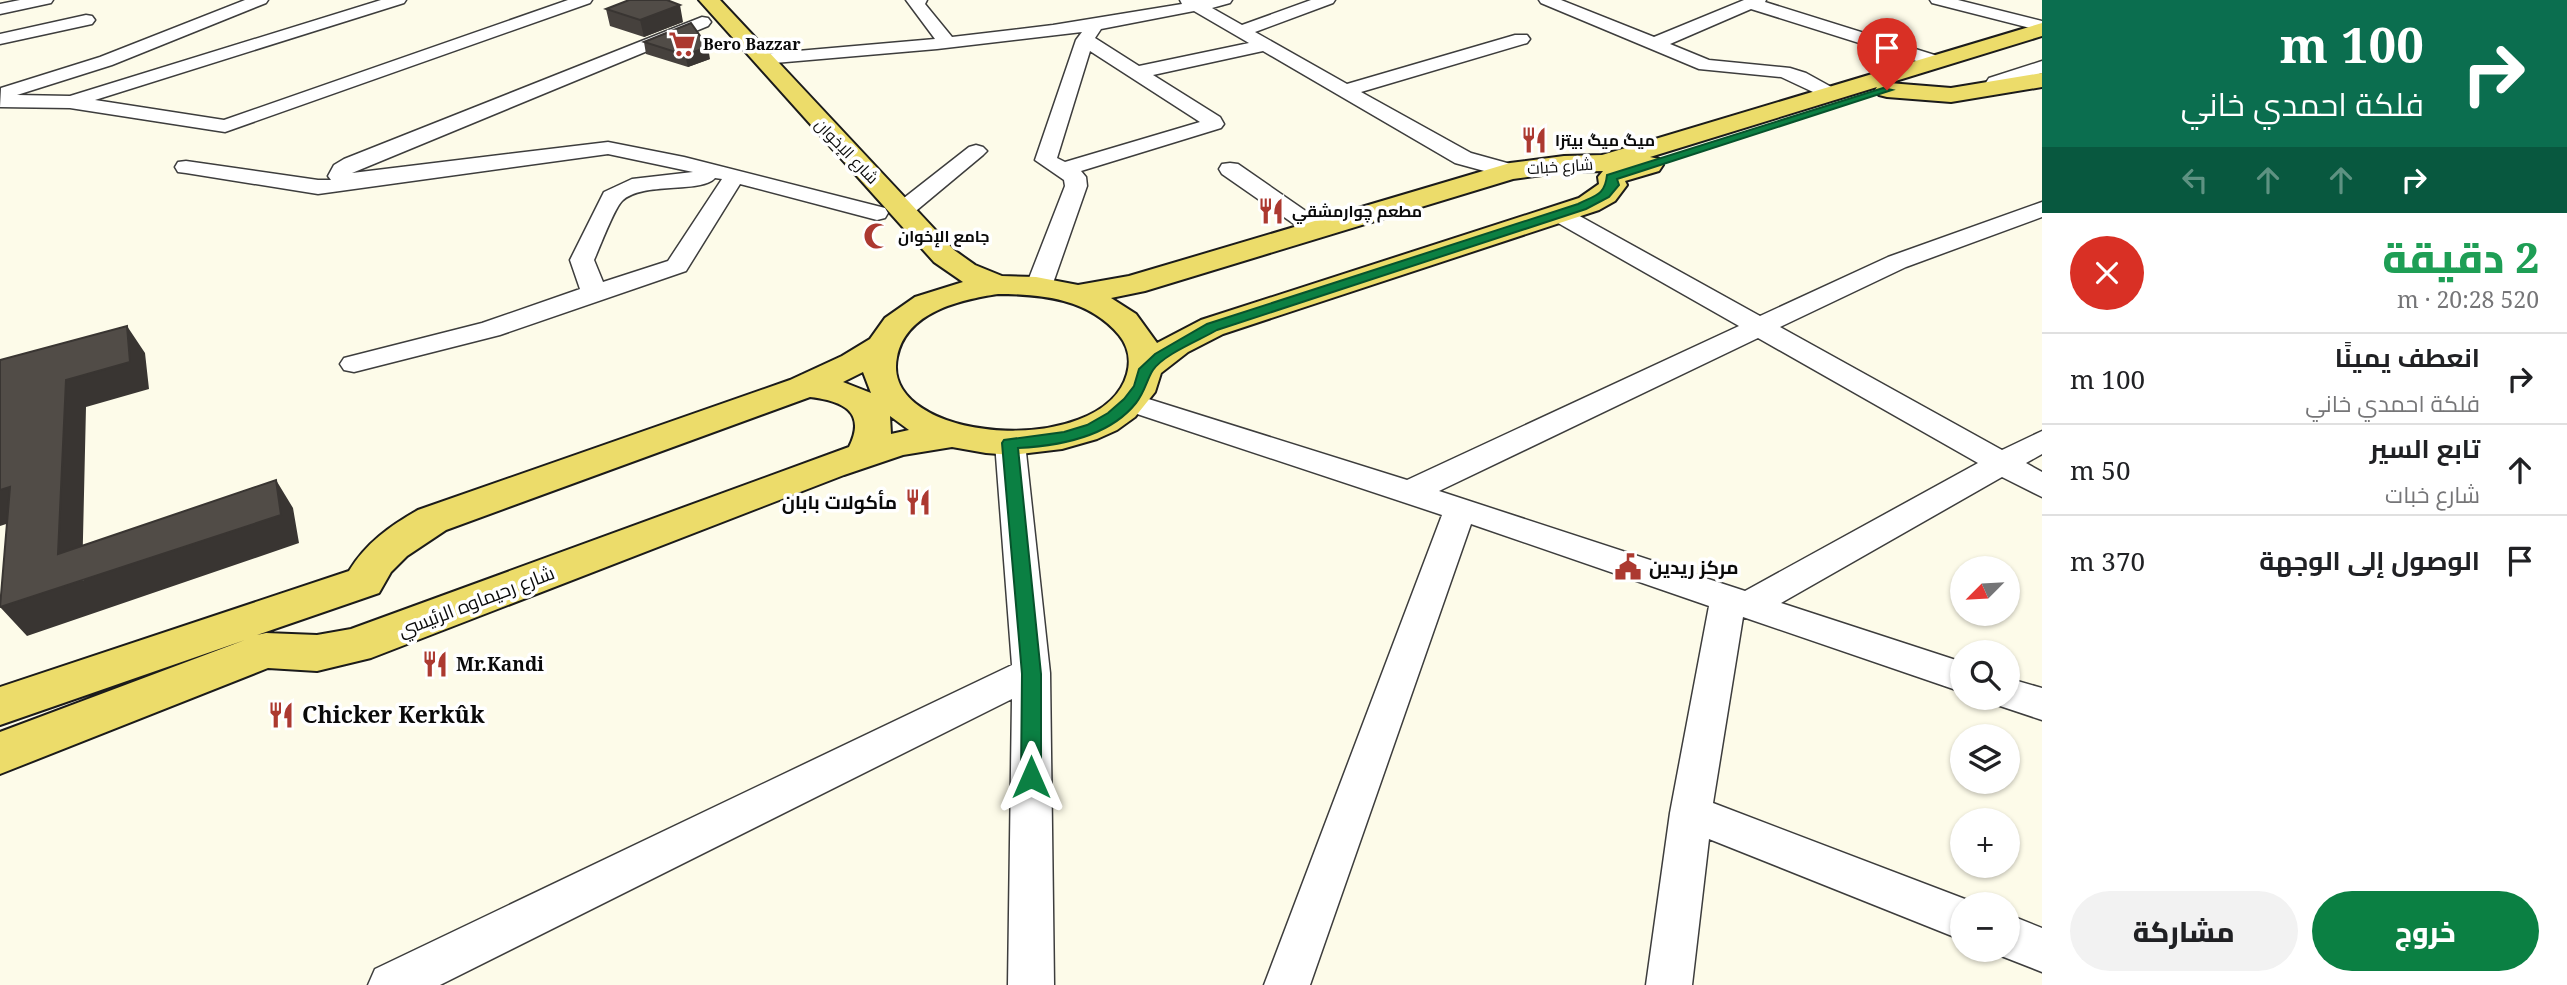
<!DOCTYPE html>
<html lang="ar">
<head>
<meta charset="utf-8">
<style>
	:root { --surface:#fff; --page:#f2f2f2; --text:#202124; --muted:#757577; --line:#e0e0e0; --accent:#0b8043 }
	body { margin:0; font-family:"Noto Serif",Cairo,serif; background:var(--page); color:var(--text); direction:rtl; height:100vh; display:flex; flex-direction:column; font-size:26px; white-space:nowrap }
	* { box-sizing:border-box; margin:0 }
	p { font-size:23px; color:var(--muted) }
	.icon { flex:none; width:38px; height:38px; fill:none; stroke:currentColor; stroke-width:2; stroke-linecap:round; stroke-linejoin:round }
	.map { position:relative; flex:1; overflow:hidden; direction:ltr }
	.details { display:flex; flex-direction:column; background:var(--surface); width:525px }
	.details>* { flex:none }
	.guide { background:#0b6e4f; color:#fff; overflow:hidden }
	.needle { width:46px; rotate:246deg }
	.fabs { position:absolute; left:1950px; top:556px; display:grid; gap:14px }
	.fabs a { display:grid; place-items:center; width:70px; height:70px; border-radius:50%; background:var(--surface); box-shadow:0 2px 5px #0004; font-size:35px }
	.pin { position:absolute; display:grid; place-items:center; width:60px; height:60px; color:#fff; margin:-72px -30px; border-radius:50% 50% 50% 0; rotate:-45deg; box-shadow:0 0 7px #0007 }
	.pin .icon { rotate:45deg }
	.me { position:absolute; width:77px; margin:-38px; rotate:0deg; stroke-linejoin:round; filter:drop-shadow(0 0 5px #0008) }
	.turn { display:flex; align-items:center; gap:24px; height:147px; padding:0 28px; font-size:32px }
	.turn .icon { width:91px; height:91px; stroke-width:2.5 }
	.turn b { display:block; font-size:49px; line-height:60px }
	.lanes { display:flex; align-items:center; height:66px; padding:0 28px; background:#0003; justify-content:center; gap:35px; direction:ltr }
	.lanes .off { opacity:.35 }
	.round { display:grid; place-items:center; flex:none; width:74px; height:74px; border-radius:37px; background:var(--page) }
	.headline { display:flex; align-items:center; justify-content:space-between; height:119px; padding:0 28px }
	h1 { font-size:42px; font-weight:800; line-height:52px; color:#1e9e55 }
	.primary-button { display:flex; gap:14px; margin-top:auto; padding:14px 28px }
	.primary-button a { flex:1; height:80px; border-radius:42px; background:var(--accent); color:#fff; font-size:28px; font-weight:800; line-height:80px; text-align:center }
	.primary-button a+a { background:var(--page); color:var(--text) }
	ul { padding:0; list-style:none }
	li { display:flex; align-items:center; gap:21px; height:91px; padding:0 28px; border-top:2px solid var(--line) }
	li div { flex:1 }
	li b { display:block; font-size:26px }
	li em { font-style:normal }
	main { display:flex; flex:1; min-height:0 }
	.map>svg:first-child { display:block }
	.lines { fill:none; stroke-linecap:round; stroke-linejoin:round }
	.minor-casing { stroke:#3d3d3d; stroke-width:3 }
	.major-casing { stroke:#1b1b1b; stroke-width:4 }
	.minor { fill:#fff; fill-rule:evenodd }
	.major { fill:#ecdc6a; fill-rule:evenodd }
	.wall { fill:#46413d }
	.shaded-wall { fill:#393532 }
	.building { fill:#514c47; stroke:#393532; stroke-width:2 }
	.route { fill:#0b8043; stroke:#07532c; stroke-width:2 }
	.labels { text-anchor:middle; stroke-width:7; stroke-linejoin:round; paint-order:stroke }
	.far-poi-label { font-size:16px; font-weight:bold; fill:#0a0a0a; stroke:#fff; text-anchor:start }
	.far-street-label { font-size:16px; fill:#0a0a0a; stroke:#fff }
	.poi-label { font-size:19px; font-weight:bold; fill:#0a0a0a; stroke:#fff; text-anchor:start }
	.street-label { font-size:19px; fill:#0a0a0a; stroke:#fff }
	.near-poi-label { font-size:23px; font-weight:bold; fill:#0a0a0a; stroke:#fff; text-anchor:start }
</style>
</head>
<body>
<main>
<section class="details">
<div class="guide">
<div class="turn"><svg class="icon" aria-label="right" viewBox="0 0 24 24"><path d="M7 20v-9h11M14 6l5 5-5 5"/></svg><div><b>100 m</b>فلكة احمدي خاني</div></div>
<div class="lanes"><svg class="icon off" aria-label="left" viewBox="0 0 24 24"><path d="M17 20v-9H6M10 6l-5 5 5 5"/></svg><svg class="icon off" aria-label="ahead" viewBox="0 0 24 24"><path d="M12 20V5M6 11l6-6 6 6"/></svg><svg class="icon off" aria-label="ahead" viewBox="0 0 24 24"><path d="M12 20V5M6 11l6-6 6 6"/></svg><svg class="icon" aria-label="right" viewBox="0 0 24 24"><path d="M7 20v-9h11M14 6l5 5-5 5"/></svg></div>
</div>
<div class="headline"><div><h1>2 دقيقة</h1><p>520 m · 20:28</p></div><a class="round" style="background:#d93025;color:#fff"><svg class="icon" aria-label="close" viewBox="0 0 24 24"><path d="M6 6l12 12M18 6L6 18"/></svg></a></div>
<ul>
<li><svg class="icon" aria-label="right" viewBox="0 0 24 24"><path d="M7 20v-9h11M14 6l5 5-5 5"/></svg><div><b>انعطف يمينًا</b><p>فلكة احمدي خاني</p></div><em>100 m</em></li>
<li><svg class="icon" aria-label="ahead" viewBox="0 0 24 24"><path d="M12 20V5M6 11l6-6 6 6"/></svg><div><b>تابع السير</b><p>شارع خبات</p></div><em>50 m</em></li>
<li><svg class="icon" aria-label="arrive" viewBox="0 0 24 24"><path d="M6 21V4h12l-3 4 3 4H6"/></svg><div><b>الوصول إلى الوجهة</b></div><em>370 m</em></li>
</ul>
<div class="primary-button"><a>خروج</a><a>مشاركة</a></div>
</section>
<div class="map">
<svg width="2042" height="985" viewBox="0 0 2042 985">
	<rect width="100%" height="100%" fill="#fdfbe9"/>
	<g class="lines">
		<g class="minor-casing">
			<path id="minor" d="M20 0H53L51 3 0 14V4Z
				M245 0H268L266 3 112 65 17 95 70 96 381 0H406L404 3 95 100 224 120 568 0H592L590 3 225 132 70 108 0 107 1 88 100 57Z
				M906 0H927L925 4 952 37 1053 25 1182 4 1180 0H1232L1230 3 1212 8 1242 25 1311 0H1335L1333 3 1255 32 1347 84 1515 35H1527L1530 39 1527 43 1361 92 1471 153 1518 166 1521 171 1518 176 1510 178 1455 163 1263 51 1153 75 1220 117 1224 124 1221 128 1081 171 1086 177 1087 186 1052 286 1048 291 1039 294 1030 291 1026 286 1065 186 1064 180 1035 160 1076 40 1082 32 937 49 763 64 754 59 763 54 935 39ZM1194 11 1249 43 1139 66 1095 38 1101 29ZM1090 51 1200 122 1065 162 1057 158Z
				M1539 0H1561L1654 37 1744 0H1766L1765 2 1941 57 1944 61 1941 65H1929L1751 9 1670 44 1709 60 1790 68 1806 73 1835 89 1838 93 1828 99 1781 77 1699 69 1541 3Z
				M1930 0H1958L2042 21V31L1932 3Z
				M86 15 92 16 95 20 92 24 0 44V34Z
				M702 17 708 18 711 22 708 26 352 173 608 142 684 157 885 208 888 213 885 218 877 220 740 184 686 271 500 335 354 372 344 370 340 364 344 358 482 323 580 289 570 260 604 192 632 179 693 172 608 154 318 194 186 173 178 172 175 167 178 162 186 161 318 180H331L328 176 334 165 344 159ZM715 178 722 179 668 261 603 282 594 260C600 247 614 209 622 201 642 181 701 194 715 178Z
				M2042 61V73L2006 85 2008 88 2005 92H1991L1985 84 1989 78Z
				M976 145 983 147 987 151 983 155 911 215H895L892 210 895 205 969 147Z
				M1230 163 1238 164 1323 223 1327 228 1323 233H1307L1222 174 1219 169 1222 164Z
				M2042 202V217L1906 267 1780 327 2002 450 2042 431V454L2026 463 2042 472V497L2002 477 1781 603 1962 662V692L1743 617 1713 803 1978 904 1962 905V940L1709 839 1692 985H1646L1670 813 1709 606 1471 524 1310 985H1264L1442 515 1119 408 1115 402 1119 396 1129 393 1139 396 1407 480 1739 326 1551 219 1547 214 1551 209H1567L1760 316 1888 257ZM1758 338 1978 463 1745 591 1439 491Z
				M1010 433 1021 436 1025 443 1050 673 1054 985H1008L1012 699 440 985H368L375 969 1012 665 995 443 999 436Z
				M2007 678 2042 688V720L1994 704 1991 698H2007Z
				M2007 914 2042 928V972L1991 952 2007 950Z"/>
		</g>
		<g class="major-casing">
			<path id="major" d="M699 0H720L954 250 975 265 1002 276 1036 277 1078 285 1129 276 1510 163 1564 156 1602 155 2042 23V36L1889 83 1951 88 2042 73V87L1951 102 1887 97 1879 95 1875 90 1877 87 1650 157 1659 159 1663 165 1659 171 1625 181 1627 185 1615 201 1599 210 1223 334 1188 352 1161 373 1155 392 1135 417 1117 430 1097 439 1062 449 1012 455 986 453 952 447 903 455 844 475 371 658 317 671 268 668 0 774V732L245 640 0 725V687L349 571C366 543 390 526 418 510L790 380 842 356 870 339 885 318 915 297 963 282 934 262ZM1603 171 1598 177 1599 184 1579 198 1201 320 1157 343 1136 314 1111 298 1145 291 1513 179 1564 172ZM998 294C1042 294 1089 299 1119 335 1128 346 1131 360 1127 374 1103 460 879 443 897 357 906 312 959 300 998 294ZM863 372 871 393 843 382ZM810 397C842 401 867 411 849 447L351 629 317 635 266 633 257 635 379 593 391 572 407 556 446 530ZM890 416 909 430 891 434Z"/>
		</g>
		<use href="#minor" class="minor"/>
		<use href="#major" class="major"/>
	</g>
	<path class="wall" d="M606 9 683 22 644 37 610 26Z
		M644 42 710 59 688 67 646 54Z"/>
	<path class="shaded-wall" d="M680 5 683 22 644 37 640 20Z
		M708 47 710 59 688 67 685 55Z
		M127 326 145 353 149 389 86 407 82 581 276 480 293 508 299 543 27 636 0 607 58 554 66 380Z
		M10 487 34 515 0 526V490Z"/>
	<path class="building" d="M629 0H667L680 5 640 20 606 9Z
		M691 23 708 47 685 55 644 42Z
		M127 326 130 362 66 380 58 554 276 480 281 515 0 607 10 487 0 490V360Z"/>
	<path class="route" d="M1883 88 1892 90 1617 179 1619 185 1609 197 1586 209 1217 330C1200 340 1164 354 1153 370 1147 379 1145 392 1136 403 1109 437 1058 446 1018 448L1041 674V777L1038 784 1031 786 1024 784 1021 777 1022 674 1002 443 1004 440 1064 432 1087 425 1108 413 1124 399 1134 386 1139 369 1155 354 1207 324 1578 204C1596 195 1605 195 1607 175Z"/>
	<defs>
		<g id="supermarket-bare" transform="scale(2.1)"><path d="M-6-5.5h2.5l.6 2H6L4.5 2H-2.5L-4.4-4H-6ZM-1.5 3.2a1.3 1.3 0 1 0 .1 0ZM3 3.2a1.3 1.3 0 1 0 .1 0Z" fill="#ac3930" stroke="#fff" stroke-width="2.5" paint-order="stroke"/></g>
		<g id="restaurant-bare" transform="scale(2.1)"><path d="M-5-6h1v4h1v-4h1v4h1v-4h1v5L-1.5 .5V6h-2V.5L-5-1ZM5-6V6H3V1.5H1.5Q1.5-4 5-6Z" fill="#ac3930" stroke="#fff" stroke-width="2.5" paint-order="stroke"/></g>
		<g id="mosque-bare" transform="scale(2.1)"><path d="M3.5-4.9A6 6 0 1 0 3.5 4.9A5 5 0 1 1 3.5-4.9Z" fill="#ac3930" stroke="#fff" stroke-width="2.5" paint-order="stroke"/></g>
		<g id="civic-bare" transform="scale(2.1)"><path d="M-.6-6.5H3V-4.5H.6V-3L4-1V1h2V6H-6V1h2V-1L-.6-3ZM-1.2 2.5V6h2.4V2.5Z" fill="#ac3930" stroke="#fff" stroke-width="2.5" paint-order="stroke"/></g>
	</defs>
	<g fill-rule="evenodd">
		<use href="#supermarket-bare" x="682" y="44"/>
		<use href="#restaurant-bare" x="1534" y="140"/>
		<use href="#restaurant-bare" x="1271" y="211"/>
		<use href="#mosque-bare" x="877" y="236"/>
		<use href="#restaurant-bare" x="918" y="502"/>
		<use href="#civic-bare" x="1628" y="567"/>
		<use href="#restaurant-bare" x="435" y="664"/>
		<use href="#restaurant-bare" x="281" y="715"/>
	</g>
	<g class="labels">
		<g class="far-poi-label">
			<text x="703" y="50">Bero Bazzar</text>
			<text x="1555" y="146">ميگ ميگ بيتزا</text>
			<text x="1292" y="217">مطعم چوارمشقي</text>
			<text x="898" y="242">جامع الإخوان</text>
		</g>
		<g class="far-street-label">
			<text transform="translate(847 151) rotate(46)" y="6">شارع الإخوان</text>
			<text transform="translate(1560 166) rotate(-4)" y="6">شارع خبات</text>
		</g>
		<g class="poi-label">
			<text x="897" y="509" text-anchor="end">مأكولات بابان</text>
			<text x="1649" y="574">مركز ريدين</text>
			<text x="456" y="671">Mr.Kandi</text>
		</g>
		<g class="street-label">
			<text transform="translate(476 601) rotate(-21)" y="7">شارع رحيماوه الرئيسي</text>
		</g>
		<g class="near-poi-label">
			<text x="302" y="723">Chicker Kerkûk</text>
		</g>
	</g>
</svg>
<div class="fabs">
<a><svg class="needle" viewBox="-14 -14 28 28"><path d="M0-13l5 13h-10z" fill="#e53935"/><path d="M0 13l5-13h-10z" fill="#757577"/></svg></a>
<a><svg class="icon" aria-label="search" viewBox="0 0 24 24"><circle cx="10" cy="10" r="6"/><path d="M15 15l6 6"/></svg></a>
<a><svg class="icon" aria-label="layers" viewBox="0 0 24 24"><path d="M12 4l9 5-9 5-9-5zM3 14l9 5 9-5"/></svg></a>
<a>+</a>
<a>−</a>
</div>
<div class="pin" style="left:1887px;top:90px;background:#d93025"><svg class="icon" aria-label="arrive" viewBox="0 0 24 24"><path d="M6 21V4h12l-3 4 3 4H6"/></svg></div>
<svg class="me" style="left:1031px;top:777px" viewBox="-20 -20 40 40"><path d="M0-17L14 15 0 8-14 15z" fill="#0b8043" stroke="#fff" stroke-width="4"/></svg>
</div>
</main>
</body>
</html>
